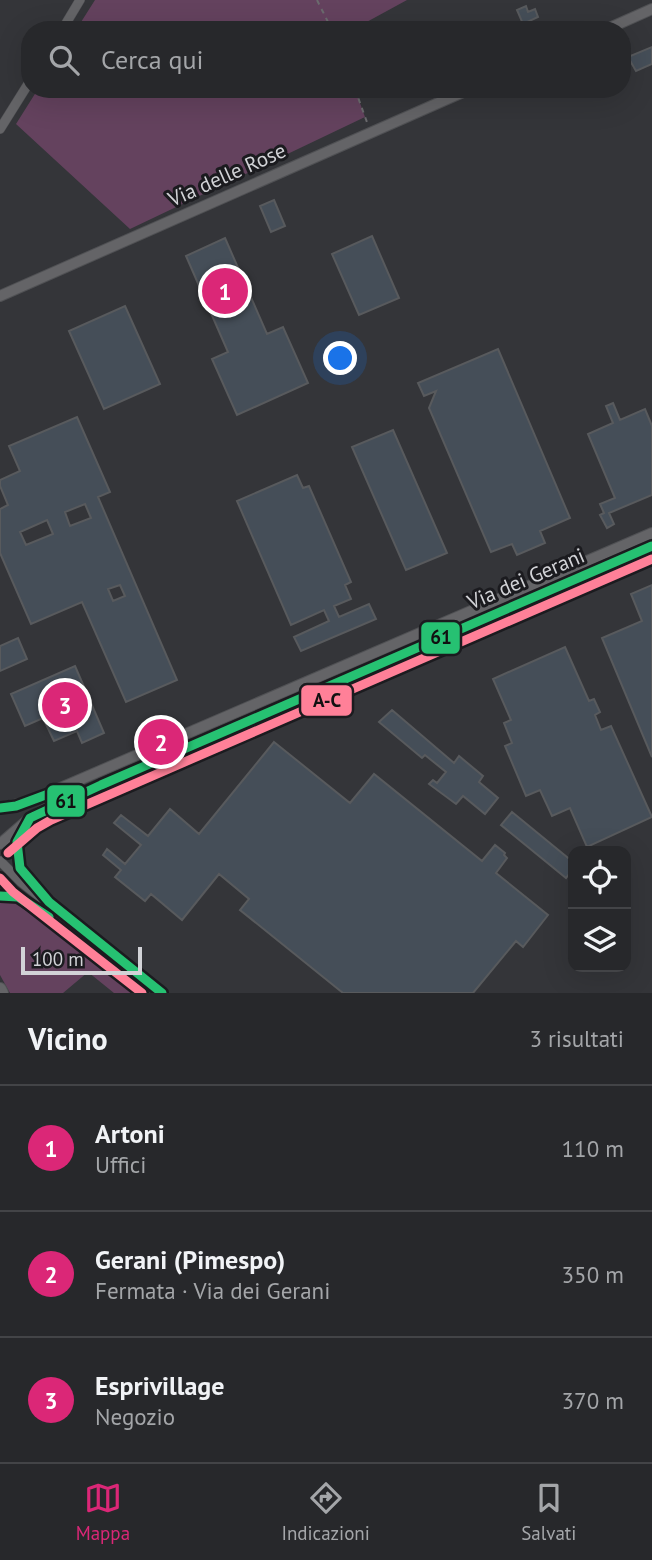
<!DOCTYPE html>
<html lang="it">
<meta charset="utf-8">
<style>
body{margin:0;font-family:"PT Sans",sans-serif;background:#333437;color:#f1f3f6}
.controls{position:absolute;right:21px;bottom:21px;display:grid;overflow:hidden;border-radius:14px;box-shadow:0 7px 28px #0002}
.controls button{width:63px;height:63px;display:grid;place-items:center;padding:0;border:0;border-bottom:2px solid #434447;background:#27282b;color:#f1f3f6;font:35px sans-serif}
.scale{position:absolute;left:21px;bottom:18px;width:121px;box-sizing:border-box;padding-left:7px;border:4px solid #d2d3d7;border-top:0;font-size:19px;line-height:24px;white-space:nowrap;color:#d2d3d7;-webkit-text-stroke:5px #1b1b1f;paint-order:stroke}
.you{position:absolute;left:341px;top:359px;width:24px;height:24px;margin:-18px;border:5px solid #fff;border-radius:50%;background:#1a73e8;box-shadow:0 0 0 10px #1a73e833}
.badge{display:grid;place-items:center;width:46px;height:46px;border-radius:50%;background:#db2777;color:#fff;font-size:23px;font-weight:700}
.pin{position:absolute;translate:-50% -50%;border:4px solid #fff;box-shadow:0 2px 7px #0006}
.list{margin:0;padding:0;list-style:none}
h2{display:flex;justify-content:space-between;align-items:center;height:91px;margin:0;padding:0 28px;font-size:30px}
h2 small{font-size:23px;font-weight:400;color:#a4a6a9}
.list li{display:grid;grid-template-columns:46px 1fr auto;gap:21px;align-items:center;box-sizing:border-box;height:126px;padding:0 28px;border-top:2px solid #434447}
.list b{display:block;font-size:26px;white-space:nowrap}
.list p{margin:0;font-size:23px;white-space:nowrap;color:#a4a6a9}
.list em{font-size:23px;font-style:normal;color:#a4a6a9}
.icon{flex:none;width:38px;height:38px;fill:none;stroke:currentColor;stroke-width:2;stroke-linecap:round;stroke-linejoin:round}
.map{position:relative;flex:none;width:652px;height:993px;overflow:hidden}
.search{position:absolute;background:#27282b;box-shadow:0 7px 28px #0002;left:21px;right:21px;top:21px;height:77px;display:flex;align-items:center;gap:18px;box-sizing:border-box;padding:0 24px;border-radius:28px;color:#a4a6a9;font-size:26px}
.sheet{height:469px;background:#27282b}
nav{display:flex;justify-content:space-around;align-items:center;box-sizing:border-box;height:98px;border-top:2px solid #434447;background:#27282b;font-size:19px;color:#a4a6a9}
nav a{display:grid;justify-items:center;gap:4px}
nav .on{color:#db2777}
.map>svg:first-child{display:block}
</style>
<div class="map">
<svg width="652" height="993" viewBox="0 0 652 993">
<rect width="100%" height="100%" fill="#343539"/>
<!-- green -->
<path fill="#64425e" d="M 95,0 L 407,0 L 352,30 L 76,30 Z
M 38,89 L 355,89 L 365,117 L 130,229 L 16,124 Z
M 4,900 L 17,901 L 28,906 L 134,993 L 114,993 L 88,972 L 63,993 L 10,993 L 0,975 L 0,901 Z"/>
<!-- building -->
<path fill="#454e58" stroke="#585a5d" stroke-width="2" fill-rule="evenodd" d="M 526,6 L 528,12 L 535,9 L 538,17 L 523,24 L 517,10 Z
M 652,47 L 652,64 L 636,71 L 628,57 Z
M 274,200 L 285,226 L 271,232 L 260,206 Z
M 372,236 L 399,298 L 359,315 L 332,254 Z
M 225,238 L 267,334 L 283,327 L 308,383 L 237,415 L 212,359 L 228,352 L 186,256 Z
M 125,306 L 160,384 L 104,409 L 69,331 Z
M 498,349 L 570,518 L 540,531 L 545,543 L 517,555 L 512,544 L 491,552 L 429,408 L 436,391 L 424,396 L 418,383 Z
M 613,403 L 620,420 L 645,409 L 652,426 L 652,495 L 609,513 L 614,524 L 607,528 L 600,515 L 604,513 L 600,504 L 615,498 L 588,434 L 613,423 L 606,406 Z
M 77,417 L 110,492 L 98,497 L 177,680 L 126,702 L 82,602 L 31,624 L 0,553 L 0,509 L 8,505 L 0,486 L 0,480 L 20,471 L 9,446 ZM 85,504 L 91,518 L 70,526 L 65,512 ZM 47,520 L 53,534 L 26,545 L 20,532 ZM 120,585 L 125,596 L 113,601 L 108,589 Z
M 393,430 L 447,553 L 406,570 L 352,447 Z
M 297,475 L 303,488 L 309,486 L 351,582 L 345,585 L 351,599 L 334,606 L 339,617 L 369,604 L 376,619 L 301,651 L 294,637 L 329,621 L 324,610 L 291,625 L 237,501 Z
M 652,585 L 652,757 L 602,638 L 642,621 L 631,594 Z
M 18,638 L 27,659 L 0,671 L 0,646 Z
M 565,647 L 589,701 L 594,699 L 600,712 L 595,715 L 601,730 L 611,726 L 652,817 L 587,847 L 570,808 L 552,816 L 540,790 L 526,796 L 505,746 L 512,743 L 504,723 L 511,720 L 493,679 Z
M 75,666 L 104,733 L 82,743 L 77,731 L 54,741 L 43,718 L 25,726 L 11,694 Z
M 392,710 L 454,763 L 459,756 L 483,776 L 479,782 L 498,798 L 485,814 L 463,796 L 456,804 L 429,784 L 433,780 L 437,783 L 446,772 L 425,755 L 422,758 L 379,722 Z
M 274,742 L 350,803 L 374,774 L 482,861 L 495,845 L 505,853 L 504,855 L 507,858 L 496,873 L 548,915 L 523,947 L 516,941 L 473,993 L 343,993 L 240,910 L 249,899 L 219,874 L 182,920 L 151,894 L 145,901 L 115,877 L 121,870 L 103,855 L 107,849 L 125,864 L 141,845 L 114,823 L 121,815 L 148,836 L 170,809 L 199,834 Z
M 512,812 L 573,862 L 573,869 L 566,878 L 501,825 Z"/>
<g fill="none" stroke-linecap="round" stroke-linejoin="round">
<!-- minor casing -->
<g stroke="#505154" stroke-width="10">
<path id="minor" d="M 62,30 L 80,0
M 0,129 L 30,81
M 25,826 C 10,849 18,870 36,888
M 0,861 L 21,882 L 162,993
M 0,896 L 18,897 L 50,918 L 140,993"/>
</g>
<!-- tertiary casing -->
<g stroke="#505154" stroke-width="12">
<path id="tertiary" d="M 605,30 L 652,9
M 0,296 L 470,89
M 0,808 L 28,802 L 652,533
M 0,844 L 30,818 L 46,809 L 652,546"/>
</g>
<!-- secondary casing -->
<g stroke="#505154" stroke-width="14">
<path id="secondary" d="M 0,989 L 2,993"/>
</g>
<!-- path -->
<path stroke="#6b6b6e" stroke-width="2" stroke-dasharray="5 5" stroke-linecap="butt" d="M 317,0 L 332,30
M 355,89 L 368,125"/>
<!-- minor -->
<use href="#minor" stroke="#646467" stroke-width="9"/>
<!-- tertiary -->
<use href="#tertiary" stroke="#646467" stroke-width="10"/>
<!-- secondary -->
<use href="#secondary" stroke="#646467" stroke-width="12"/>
<!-- bus-1 casing -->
<g stroke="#1b1b1f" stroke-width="14">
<path id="bus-1" d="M 0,808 L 16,806 L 51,793
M 0,896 L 18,897 L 49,917
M 162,993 L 49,902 L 20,868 L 17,842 L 30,818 L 101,785 L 652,546"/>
</g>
<!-- bus-2 casing -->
<g stroke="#1b1b1f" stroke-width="14">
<path id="bus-2" d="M 8,853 L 37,828 L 51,820 L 652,559
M 0,878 L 13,892 L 142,993"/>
</g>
<!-- bus-1 -->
<use href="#bus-1" stroke="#26c172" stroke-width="9"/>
<!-- bus-2 -->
<use href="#bus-2" stroke="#ff8098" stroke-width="9"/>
</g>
<g text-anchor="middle" stroke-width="6" stroke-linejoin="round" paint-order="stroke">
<!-- street labels -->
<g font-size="21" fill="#d2d3d7" stroke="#1b1b1f">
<text transform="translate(227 175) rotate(-24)" y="7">Via delle Rose</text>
<text transform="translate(526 579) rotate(-23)" y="7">Via dei Gerani</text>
</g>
</g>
<g stroke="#1b1b1f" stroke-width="2.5">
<rect x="420" y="621" width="41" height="34" rx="7" fill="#26c172"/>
<rect x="300" y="684" width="53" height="33" rx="7" fill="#ff8098"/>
<rect x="46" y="784" width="40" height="34" rx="7" fill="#26c172"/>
</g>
<g font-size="19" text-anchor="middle" font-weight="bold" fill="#111">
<text x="441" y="644">61</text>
<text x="327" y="707">A-C</text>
<text x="66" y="808">61</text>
</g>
</svg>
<div class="controls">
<button><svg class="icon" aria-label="locate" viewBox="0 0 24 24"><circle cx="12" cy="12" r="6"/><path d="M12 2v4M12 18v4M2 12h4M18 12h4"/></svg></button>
<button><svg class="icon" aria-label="layers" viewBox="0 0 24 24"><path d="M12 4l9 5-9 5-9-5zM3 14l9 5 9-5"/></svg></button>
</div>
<div class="scale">100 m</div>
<div class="you"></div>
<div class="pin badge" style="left:225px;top:291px">1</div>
<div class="pin badge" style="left:161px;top:742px">2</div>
<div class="pin badge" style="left:65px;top:705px">3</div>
<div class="search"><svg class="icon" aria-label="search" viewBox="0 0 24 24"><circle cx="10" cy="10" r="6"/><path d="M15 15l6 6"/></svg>Cerca qui</div>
</div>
<section class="sheet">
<h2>Vicino<small>3 risultati</small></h2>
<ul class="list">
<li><span class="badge">1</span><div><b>Artoni</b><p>Uffici</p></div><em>110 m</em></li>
<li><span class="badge">2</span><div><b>Gerani (Pimespo)</b><p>Fermata · Via dei Gerani</p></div><em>350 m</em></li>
<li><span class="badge">3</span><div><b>Esprivillage</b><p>Negozio</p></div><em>370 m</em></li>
</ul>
</section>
<nav>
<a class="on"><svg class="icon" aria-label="map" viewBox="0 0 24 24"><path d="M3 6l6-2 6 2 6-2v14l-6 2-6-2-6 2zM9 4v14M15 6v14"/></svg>Mappa</a>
<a><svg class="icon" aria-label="directions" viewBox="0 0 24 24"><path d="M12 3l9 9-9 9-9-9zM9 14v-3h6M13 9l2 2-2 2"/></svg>Indicazioni</a>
<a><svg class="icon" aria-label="saved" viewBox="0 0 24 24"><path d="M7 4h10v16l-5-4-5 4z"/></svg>Salvati</a>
</nav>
